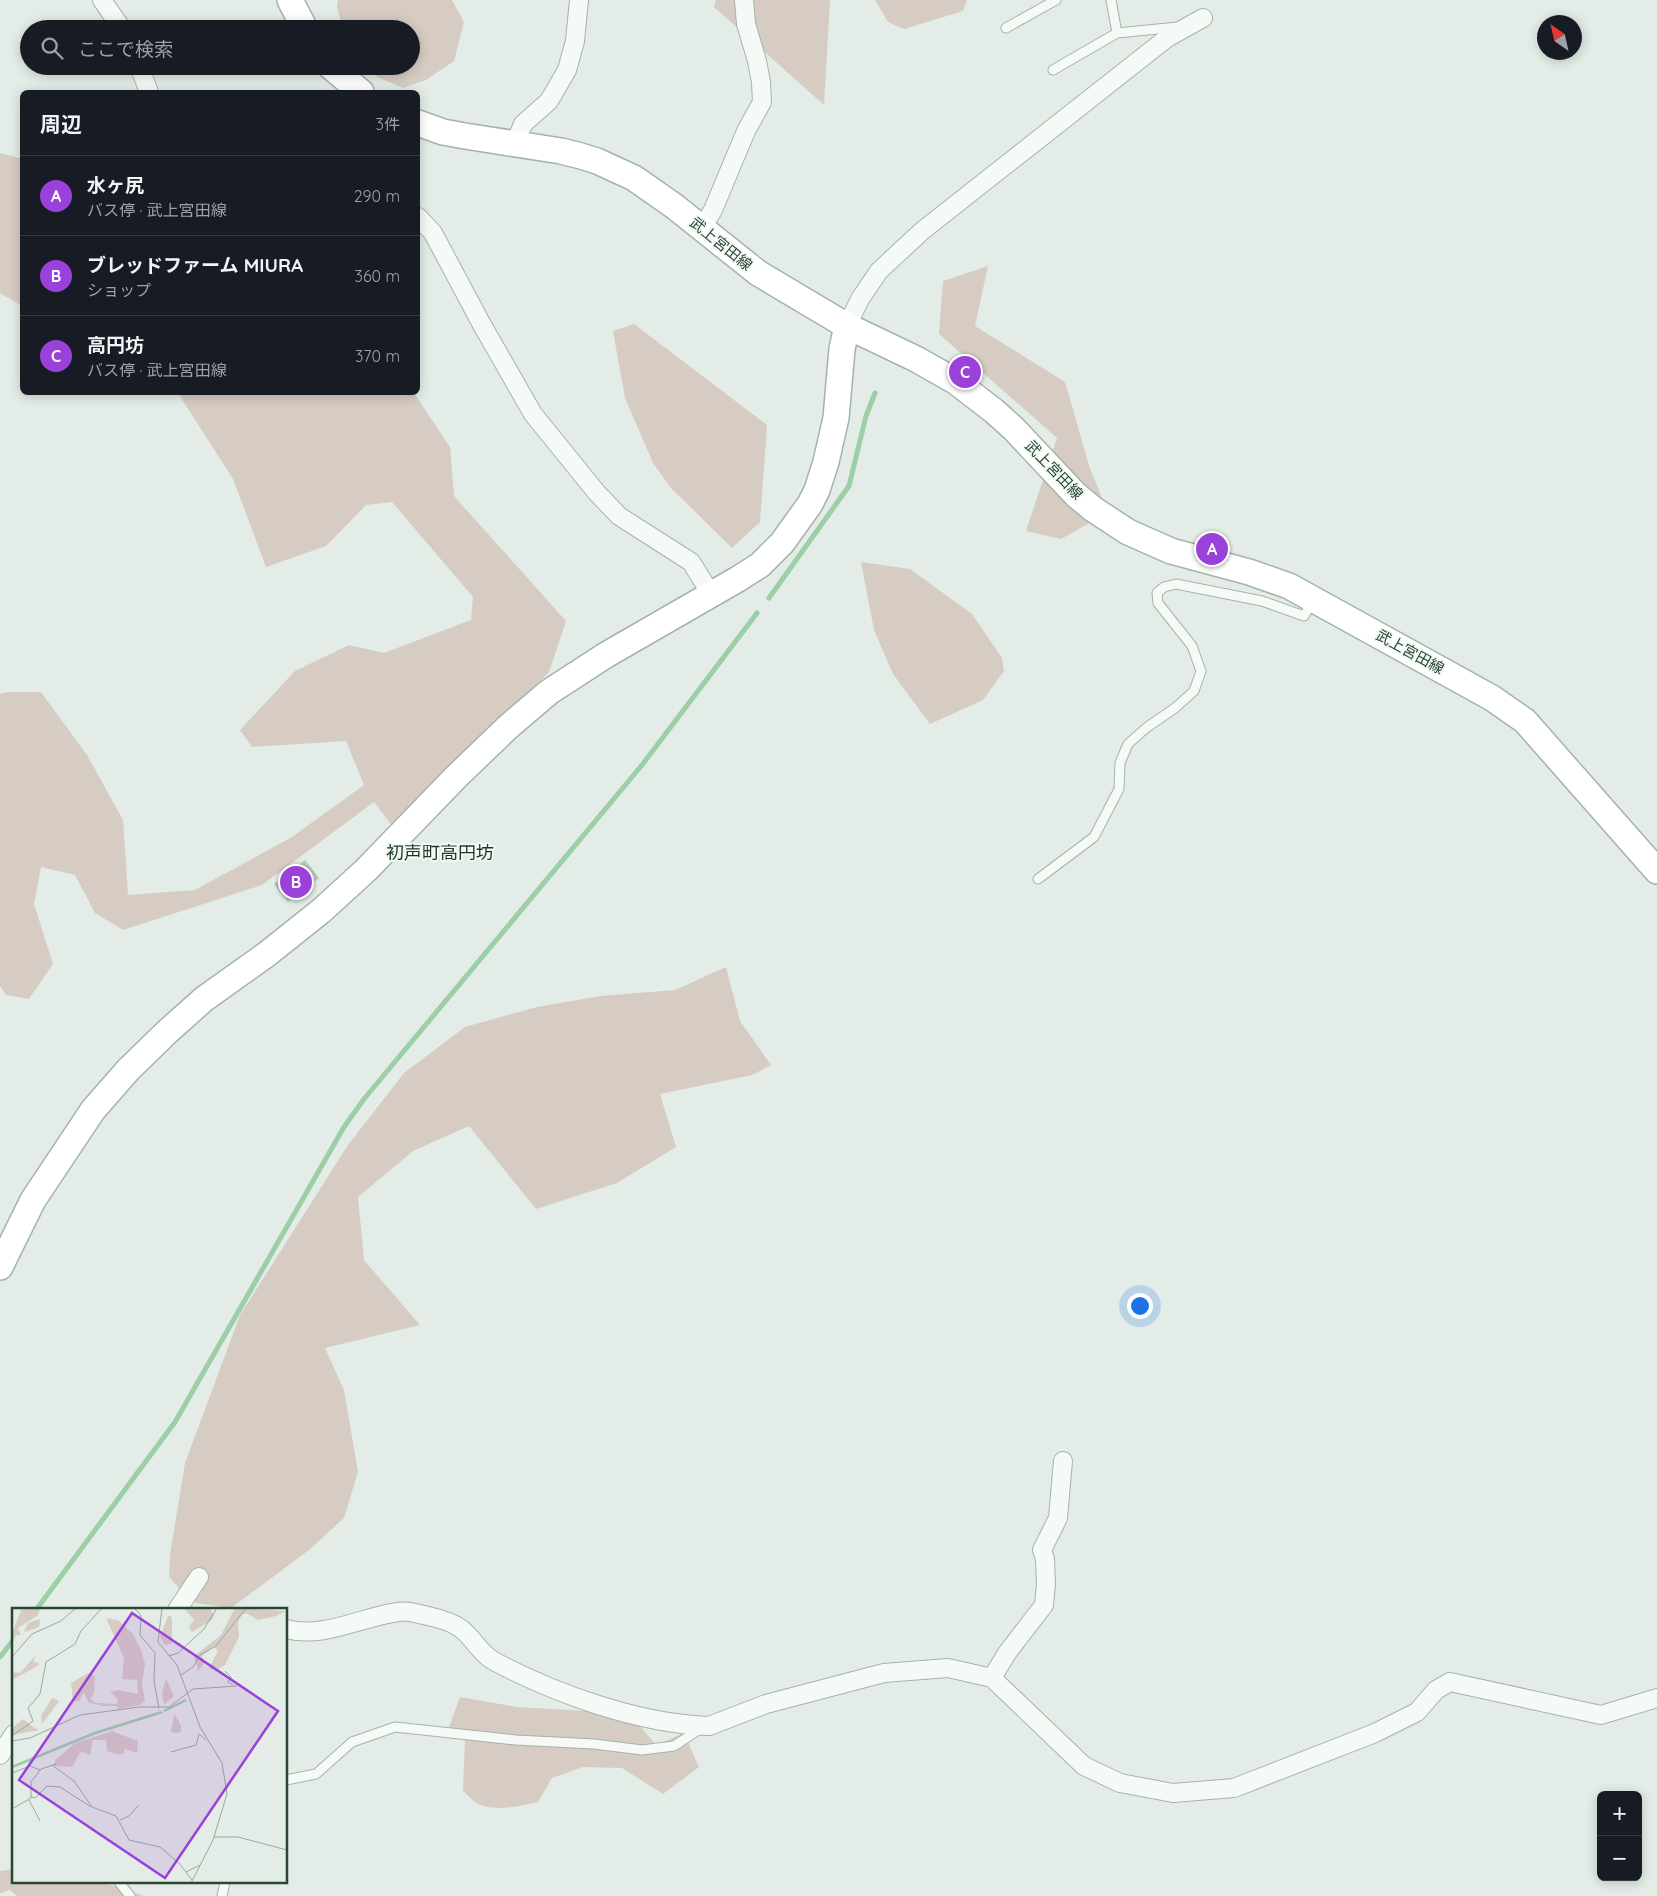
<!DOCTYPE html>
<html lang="ja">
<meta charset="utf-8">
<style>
body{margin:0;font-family:Quicksand,"Noto Sans JP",sans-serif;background:#242831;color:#f1f3f6}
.controls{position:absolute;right:15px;bottom:15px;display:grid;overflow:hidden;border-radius:8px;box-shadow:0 2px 12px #0003}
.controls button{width:45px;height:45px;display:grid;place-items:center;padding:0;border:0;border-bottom:1px solid #363941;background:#171b24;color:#f1f3f6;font:25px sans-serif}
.compass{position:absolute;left:1537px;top:15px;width:45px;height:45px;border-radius:50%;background:#171b24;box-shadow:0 2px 12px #0003;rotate:326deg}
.you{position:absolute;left:1139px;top:1305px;width:18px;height:18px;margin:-12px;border:4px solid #fff;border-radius:50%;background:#1a73e8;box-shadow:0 0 0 8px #1a73e833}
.badge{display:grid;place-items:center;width:32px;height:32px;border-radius:50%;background:#9941d8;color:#fff;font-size:16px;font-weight:700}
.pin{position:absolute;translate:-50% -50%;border:2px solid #fff;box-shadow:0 1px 5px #0006}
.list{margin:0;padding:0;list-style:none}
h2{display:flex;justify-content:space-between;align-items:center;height:65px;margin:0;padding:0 20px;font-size:21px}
h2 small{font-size:16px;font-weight:400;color:#9ea1a6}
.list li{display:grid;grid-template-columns:32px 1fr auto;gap:15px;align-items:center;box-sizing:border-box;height:80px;padding:0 20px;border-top:1px solid #363941}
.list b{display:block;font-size:19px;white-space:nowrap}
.list p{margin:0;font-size:16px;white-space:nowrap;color:#9ea1a6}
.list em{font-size:16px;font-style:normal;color:#9ea1a6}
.icon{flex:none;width:28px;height:28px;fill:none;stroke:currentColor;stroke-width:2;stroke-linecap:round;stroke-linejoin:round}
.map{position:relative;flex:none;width:1657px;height:1896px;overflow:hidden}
.search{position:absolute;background:#171b24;box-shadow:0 2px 12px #0003;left:20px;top:20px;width:400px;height:55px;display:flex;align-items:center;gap:12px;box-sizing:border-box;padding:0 18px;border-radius:28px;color:#9ea1a6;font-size:19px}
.panel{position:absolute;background:#171b24;box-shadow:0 2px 12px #0003;left:20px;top:90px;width:400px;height:305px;border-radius:8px}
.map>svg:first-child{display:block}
</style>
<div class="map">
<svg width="1657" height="1896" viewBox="0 0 1657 1896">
<rect width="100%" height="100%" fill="#e3ece6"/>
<!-- green -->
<path fill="#d6ccc3" d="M 338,0 L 452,0 L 464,22 L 454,61 L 426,80 L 403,88 L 377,77 L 369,66 L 411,66 L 411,29 L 343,29 L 337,7 Z
M 716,0 L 830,0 L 824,105 L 714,7 Z
M 875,0 L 967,0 L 963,11 L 904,29 L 888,22 Z
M 0,153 L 22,159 L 22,306 L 0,293 Z
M 988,266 L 975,326 L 1065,382 L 1090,469 L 1103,500 L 1095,520 L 1061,539 L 1026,531 L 1057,438 L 939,334 L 943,281 Z
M 634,324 L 767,425 L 760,522 L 732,548 L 671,488 L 653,463 L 625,398 L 613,331 Z
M 178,393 L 414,393 L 450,447 L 454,496 L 566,621 L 549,672 L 394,828 L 374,802 L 262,885 L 123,930 L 95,913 L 75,875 L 41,867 L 34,904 L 53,964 L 29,999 L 6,995 L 0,986 L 0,694 L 7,692 L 41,692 L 87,755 L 123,820 L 128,895 L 195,890 L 292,837 L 364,785 L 346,741 L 252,747 L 240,730 L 295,671 L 349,645 L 384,653 L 471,620 L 473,597 L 392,502 L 366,505 L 326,546 L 266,567 L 233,479 Z
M 861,562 L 910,569 L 972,614 L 1002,658 L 1004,671 L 983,700 L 930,724 L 893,674 L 874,630 Z
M 726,967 L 740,1021 L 771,1065 L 752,1075 L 660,1094 L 676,1147 L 617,1183 L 536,1209 L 469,1126 L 413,1151 L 358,1197 L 364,1260 L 420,1325 L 325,1348 L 344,1390 L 358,1472 L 344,1518 L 309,1550 L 231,1608 L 196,1603 L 189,1599 L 169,1577 L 170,1555 L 185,1463 L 240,1315 L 348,1145 L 404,1073 L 465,1027 L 537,1007 L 601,996 L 675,990 Z
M 460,1697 L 517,1707 L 587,1711 L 626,1710 L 656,1745 L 684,1733 L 699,1767 L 663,1794 L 622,1768 L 583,1767 L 552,1778 L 538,1802 C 519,1806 492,1813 475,1802 C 471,1799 467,1794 463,1791 L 465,1738 L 446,1735 Z
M 14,1869 L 14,1882 L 102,1882 L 144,1896 L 17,1896 L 10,1890 L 0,1893 L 0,1871 Z"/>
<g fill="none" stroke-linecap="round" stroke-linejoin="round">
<!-- stream -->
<path stroke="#9ccea8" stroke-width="5" d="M 769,598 L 849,486 L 866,416 L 875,393
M 36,1610 L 175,1422 L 344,1127 L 364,1099 L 642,765 L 757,613
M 0,1657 L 14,1639"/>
</g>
<!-- building -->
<path fill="#bacabf" d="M 305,860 L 319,878 L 288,902 L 274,884 Z"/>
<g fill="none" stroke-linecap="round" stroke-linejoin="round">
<!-- lane casing -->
<g stroke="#a4b4a9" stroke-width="11">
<path id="lane" d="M 1111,0 L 1117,33 L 1178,27
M 1006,28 L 1056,0
M 1053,70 L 1117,33
M 1038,879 L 1094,837 L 1119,789 L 1120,763 L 1128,744 L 1146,728 L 1175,708 L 1194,691 L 1201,671 L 1192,646 L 1158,603 L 1157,593 L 1164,587 L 1176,584 L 1262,601 L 1304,616 L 1313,601
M 286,1780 L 316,1774 L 352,1742 L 395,1727 L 516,1740 L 594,1744 L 642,1750 L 674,1746 L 703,1727
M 119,1882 L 130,1896
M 222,1896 L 225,1882"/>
</g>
<!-- street casing -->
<g stroke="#a4b4a9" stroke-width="20">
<path id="street" d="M 102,0 L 122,29
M 139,66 L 149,92
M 515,143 L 523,124 L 549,101 L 567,70 L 575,41 L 579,0
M 418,217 L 433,233 L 481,323 L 533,414 L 597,493 L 619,516 L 691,562 L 711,594
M 702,228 L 713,210 L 746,131 L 762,102 L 761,82 L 757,61 L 746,24 L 744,0
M 847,326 L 860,299 L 879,271 L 922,231 L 1167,38 L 1203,18
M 177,1610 L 199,1577
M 286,1629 C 324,1639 361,1617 398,1612 C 407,1610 419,1614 428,1616 C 437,1618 452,1622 460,1628 C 472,1636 479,1652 492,1660 C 553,1693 639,1724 709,1726 L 766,1704 L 884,1673 L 948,1668 L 992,1678 L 1084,1766 L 1120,1783 L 1173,1793 L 1234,1788 L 1375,1733 L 1417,1712 L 1436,1690 L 1450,1682 L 1601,1715 L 1657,1698
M 992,1678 L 1007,1653 L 1044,1605 L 1046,1584 L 1045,1559 L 1042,1550 L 1058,1518 L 1063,1461
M 0,1755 L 14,1734"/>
</g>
<!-- secondary casing -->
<g stroke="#a4b4a9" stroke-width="28">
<path id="secondary" d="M 290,0 L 305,29
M 330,66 L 361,92
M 418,123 L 443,132 L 465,136 L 561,151 L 581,156 L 597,161 L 634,178 L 674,206 L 758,273 L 847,326 L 916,359 L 955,381 L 994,411 L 1014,429 L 1076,495 L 1093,509 L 1128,532 L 1171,551 L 1249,572 L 1289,586 L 1492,698 L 1525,721 L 1657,871
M 0,1267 L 33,1200 L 93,1110 L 128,1070 L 167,1032 L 204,999 L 267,954 L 321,911 L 366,870 L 457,776 L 508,727 L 549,692 L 606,655 L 738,579 L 760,565 L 782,543 L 810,504 L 817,490 L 826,462 L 836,418 L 842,349 L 847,326"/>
</g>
<!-- lane -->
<use href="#lane" stroke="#f6faf7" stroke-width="9"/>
<!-- street -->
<use href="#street" stroke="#f6faf7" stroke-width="18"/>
<!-- secondary -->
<use href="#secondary" stroke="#fff" stroke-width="25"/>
</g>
<g text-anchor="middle" stroke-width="4" stroke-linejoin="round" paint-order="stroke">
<!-- street labels -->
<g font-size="15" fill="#294634" stroke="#f3f9f5">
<text transform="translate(721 244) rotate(39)" y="5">武上宮田線</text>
<text transform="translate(1054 470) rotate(46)" y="5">武上宮田線</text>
<text transform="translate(1410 652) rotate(29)" y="5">武上宮田線</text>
</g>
<!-- quarter labels -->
<g font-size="18" fill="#1b3626" stroke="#f3f9f5">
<text x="440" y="859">初声町高円坊</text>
</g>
</g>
<!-- overview -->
<g transform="translate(12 1608)">
<rect width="275" height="275" fill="#e3ece6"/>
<path d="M 10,0 L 28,0 L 26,7 L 6,20 L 9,27 L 4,27 L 0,36 L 0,25 ZM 172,0 L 198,1 L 202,7 L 200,12 L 180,24 L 177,19 L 182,12 ZM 223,0 L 274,3 L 264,8 L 246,12 L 234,5 L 230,7 L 226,14 L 227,29 L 213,57 L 204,63 L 197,60 L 206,43 L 202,38 L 190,48 L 193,54 L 186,63 L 182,48 L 209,27 ZM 156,8 L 159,8 L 160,13 L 160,35 L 153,37 L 148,29 ZM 94,10 L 106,12 L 121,26 L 129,42 L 133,56 L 130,76 L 133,93 L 128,97 L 106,101 L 105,98 L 90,98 L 76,94 L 72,84 L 67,93 L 61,93 L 59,75 L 76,65 L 83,68 L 82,85 L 78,91 L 84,95 L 105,96 L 106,91 L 98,84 L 106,82 L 126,86 L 125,72 L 110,71 L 112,50 ZM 28,11 L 27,19 L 12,24 L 16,15 ZM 24,47 L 21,55 L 26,54 L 27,57 L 0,72 L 0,64 L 8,65 ZM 154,71 L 162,88 L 152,97 L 150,85 ZM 40,90 L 47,93 L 30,116 L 29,108 ZM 162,106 L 169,117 L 169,124 L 165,125 L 159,124 ZM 11,111 L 21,119 L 27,122 L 0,127 L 0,120 ZM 100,123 L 126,133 L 125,145 L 113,141 L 111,146 L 104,146 L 95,143 L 94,132 L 81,132 L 78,147 L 69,143 L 60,159 L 42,158 L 43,152 L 63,135 Z" fill="#d6ccc3"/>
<path fill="none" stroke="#9ccea8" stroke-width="2.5" d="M 152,103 L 174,92M 0,159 L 83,125 L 150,104"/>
<path fill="none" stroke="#99aa9f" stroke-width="1" d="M 122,0 L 129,7 L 128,27 L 143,45 L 142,73 L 147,100M 150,0 L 146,34 L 165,57 L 188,119 L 210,155 L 215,186 L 201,232 L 179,275M 157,48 L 166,45 L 192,21 L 205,0M 0,49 L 20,26 L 49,13 L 64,0M 213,63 L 219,69 L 216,74 L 221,77M 169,67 L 181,59 L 188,47 L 204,38 L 234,0M 0,128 L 21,113 L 16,100 L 28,86 L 34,54 L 63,36 L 69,23 L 90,0M 0,133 L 18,130 L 68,107 L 127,99 L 157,99 L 181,81 L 225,78M 159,144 L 184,137 L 187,126 L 194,132M 40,157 L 62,173 L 80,199 L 104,208 L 117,232 L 148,239 L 167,255 L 180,272M 0,165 L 18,158 L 28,162M 19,189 L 23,190 L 35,178 L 48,179 L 79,199M 17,192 L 28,213M 0,201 L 19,190 L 19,174 L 29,161 L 44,156M 108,212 L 117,208 L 127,197M 202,229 L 226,229 L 275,242M 174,264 L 188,257"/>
<path fill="#9941d8" fill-opacity="0.15" stroke="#9941d8" stroke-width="2.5" d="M 120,5 L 266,103 L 153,270 L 7,172 Z"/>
<rect width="275" height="275" fill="none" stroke="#294634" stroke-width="2.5"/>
</g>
</svg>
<div class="controls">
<button>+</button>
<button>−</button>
</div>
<svg class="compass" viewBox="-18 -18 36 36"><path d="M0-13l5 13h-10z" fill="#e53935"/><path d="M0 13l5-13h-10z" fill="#9ea1a6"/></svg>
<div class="you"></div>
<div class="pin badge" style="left:1212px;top:549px">A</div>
<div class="pin badge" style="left:296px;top:882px">B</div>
<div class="pin badge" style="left:965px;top:372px">C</div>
<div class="search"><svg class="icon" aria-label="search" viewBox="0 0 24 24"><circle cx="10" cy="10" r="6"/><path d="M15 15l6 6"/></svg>ここで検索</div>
<section class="panel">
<h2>周辺<small>3件</small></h2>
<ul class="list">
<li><span class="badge">A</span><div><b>水ヶ尻</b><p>バス停 · 武上宮田線</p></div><em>290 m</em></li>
<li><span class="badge">B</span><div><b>ブレッドファーム MIURA</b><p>ショップ</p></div><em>360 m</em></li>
<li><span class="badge">C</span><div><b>高円坊</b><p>バス停 · 武上宮田線</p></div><em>370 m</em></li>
</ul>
</section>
</div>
